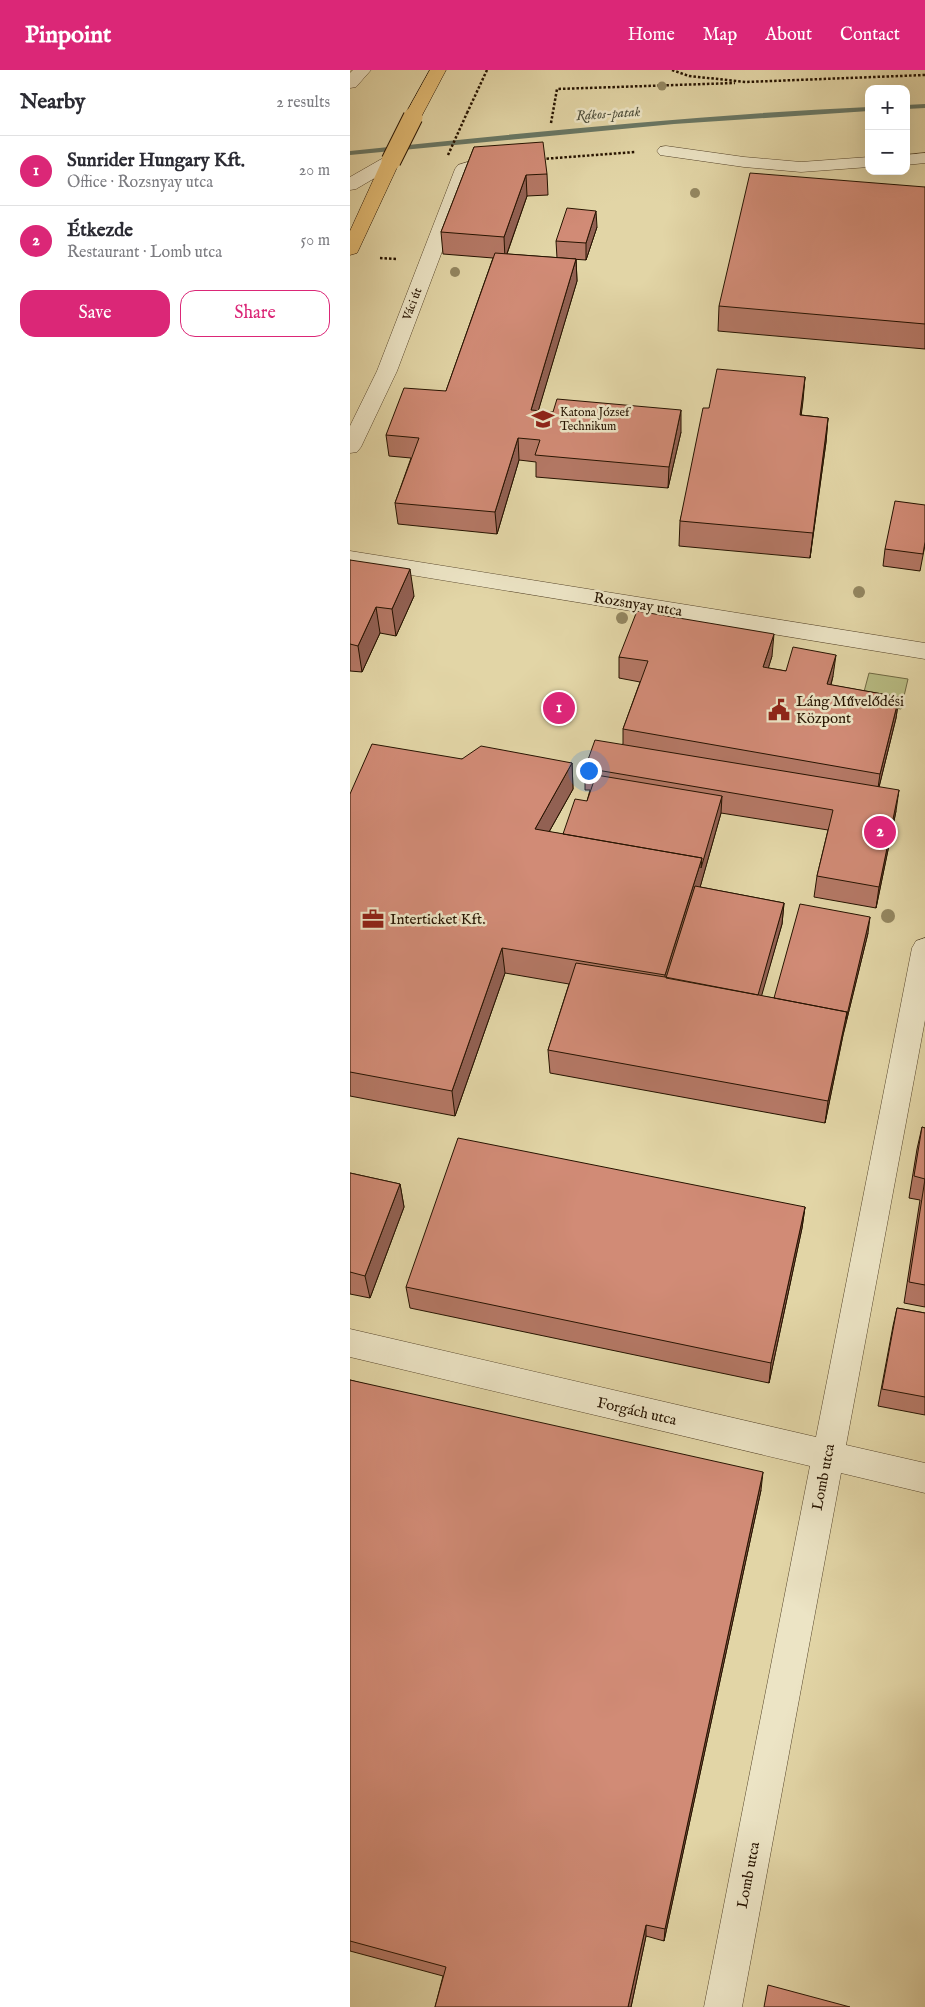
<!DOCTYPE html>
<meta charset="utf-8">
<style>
body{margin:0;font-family:"IM FELL English",serif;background:#f7f7f7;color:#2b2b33}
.controls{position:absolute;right:15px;top:15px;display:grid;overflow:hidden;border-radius:10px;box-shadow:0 5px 20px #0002}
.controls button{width:45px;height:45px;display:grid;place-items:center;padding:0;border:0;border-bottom:1px solid #e1e1e2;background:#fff;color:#2b2b33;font:25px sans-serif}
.you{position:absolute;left:238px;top:700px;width:18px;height:18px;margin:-12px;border:4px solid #fff;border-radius:50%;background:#1a73e8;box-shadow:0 0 0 8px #1a73e833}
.badge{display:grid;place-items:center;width:32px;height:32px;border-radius:50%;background:#db2777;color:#fff;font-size:16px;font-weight:700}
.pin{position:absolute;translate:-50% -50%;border:2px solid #fff;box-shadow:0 1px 5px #0006}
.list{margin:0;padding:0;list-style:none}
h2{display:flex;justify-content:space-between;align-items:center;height:65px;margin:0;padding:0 20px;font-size:21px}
h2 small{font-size:16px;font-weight:400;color:#7c7c81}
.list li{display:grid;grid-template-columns:32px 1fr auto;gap:15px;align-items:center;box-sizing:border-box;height:70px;padding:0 20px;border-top:1px solid #e1e1e2}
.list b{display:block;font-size:19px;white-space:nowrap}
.list p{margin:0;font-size:16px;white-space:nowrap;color:#7c7c81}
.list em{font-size:16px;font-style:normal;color:#7c7c81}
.actions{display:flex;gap:10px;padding:15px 20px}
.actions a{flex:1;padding:11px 0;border:1px solid #db2777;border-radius:15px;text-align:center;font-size:18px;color:#db2777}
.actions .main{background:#db2777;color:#fff}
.map{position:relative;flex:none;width:575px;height:1937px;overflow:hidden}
header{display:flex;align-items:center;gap:30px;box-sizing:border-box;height:70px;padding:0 25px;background:#db2777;color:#fff}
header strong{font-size:24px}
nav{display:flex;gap:28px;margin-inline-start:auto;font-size:18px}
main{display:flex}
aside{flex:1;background:#fff}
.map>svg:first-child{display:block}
</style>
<header>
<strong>Pinpoint</strong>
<nav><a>Home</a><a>Map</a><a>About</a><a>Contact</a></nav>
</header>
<main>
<aside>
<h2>Nearby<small>2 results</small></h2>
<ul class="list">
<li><span class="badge">1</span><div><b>Sunrider Hungary Kft.</b><p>Office · Rozsnyay utca</p></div><em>20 m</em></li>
<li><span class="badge">2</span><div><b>Étkezde</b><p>Restaurant · Lomb utca</p></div><em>50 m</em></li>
</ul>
<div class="actions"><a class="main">Save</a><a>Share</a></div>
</aside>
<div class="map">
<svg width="575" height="1937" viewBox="0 0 575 1937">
<rect width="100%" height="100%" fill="#e2d5a6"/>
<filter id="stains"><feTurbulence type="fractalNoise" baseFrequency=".004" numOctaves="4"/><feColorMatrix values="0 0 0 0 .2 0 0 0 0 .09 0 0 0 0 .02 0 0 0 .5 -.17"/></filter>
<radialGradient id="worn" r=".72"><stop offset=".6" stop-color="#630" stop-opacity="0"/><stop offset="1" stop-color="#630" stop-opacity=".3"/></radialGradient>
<!-- green -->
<path fill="#b8bc83" stroke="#6f6842" d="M 519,603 L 558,609 L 551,639 L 511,633 Z"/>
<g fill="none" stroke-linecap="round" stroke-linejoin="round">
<!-- stream -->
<path fill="#697764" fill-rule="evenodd" d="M 575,34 L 575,38 L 556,39 L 556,35 Z
M 519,37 L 519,41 L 324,54 L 0,85 L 0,81 C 173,63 345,45 519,37 Z"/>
<!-- minor casing -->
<g stroke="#55442a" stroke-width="1">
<path id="minor" d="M 3,0 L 21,0 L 6,17 L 0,18 L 0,3 Z
M 316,76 L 394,87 L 451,92 L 519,87 L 519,97 L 451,102 L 394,97 L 310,85 L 307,81 L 310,77 Z
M 575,83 L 575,93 L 556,95 L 556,85 Z
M 41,86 L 47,87 L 50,91 L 47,95 L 6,119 L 0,120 L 0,107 L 35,87 Z
M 124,90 L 130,91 L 133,95 L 130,99 L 122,102 L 47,301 L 11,377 L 7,382 L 0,383 L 0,356 L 27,301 L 105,99 L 108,95 Z
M 0,481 L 575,573 L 575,589 L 0,495 Z
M 575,868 L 575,950 L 496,1375 L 575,1393 L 575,1423 L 491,1403 L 392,1937 L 354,1937 L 460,1396 L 0,1287 L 0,1259 L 466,1367 L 562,878 L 566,871 Z"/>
</g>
<!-- major casing -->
<g stroke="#261300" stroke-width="1">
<path id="major" d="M 80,0 L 96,0 L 69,51 L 63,52 L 57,51 L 54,47 Z
M 41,86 L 47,87 L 50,91 L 9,179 L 7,183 L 0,185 L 0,161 L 32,91 L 35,87 Z"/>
</g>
<!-- path -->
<path stroke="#261300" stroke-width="2.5" stroke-dasharray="2.5 2" stroke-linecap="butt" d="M 322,0 L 339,6 L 396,12 L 575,5
M 117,43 L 137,0
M 201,53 L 207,19 L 385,13
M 192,89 L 285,82
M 30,188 L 47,189"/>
<!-- minor -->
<use href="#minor" fill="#ece4c5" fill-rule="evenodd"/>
<!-- major -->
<use href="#major" fill="#e1ba73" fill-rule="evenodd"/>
<!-- major-bridge casing -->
<g stroke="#261300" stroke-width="21" stroke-linecap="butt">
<path id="major-bridge" d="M 41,91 L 63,47"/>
</g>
<!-- path-bridge -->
<path stroke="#261300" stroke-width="2.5" stroke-dasharray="2.5 2" stroke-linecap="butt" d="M 98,85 L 117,43"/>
<!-- major-bridge -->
<use href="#major-bridge" stroke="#e1ba73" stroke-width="19"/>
</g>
<!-- trees -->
<g fill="#938660">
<circle cx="312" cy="16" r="4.5"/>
<circle cx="345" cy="123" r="5"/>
<circle cx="105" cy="202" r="5"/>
<circle cx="509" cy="522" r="6"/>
<circle cx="272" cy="548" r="6"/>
<circle cx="538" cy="846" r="7"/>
</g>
<!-- wall -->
<path fill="#b47865" stroke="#261300" d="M 124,77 L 197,104 L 198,125 L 177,126 L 157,184 L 226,189 L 227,211 L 188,341 L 331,362 L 318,418 L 186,407 L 186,392 L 169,390 L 147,464 L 48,454 L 45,433 L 61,388 L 39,386 L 36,365 L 96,321 L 143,188 L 93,184 L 91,162 Z
M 575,117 L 575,279 L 368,261 L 369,236 Z
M 247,157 L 236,190 L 207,188 L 206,171 Z
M 455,307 L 451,345 L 478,348 L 476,372 L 460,488 L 329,476 L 330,451 L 359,338 Z
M 575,435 L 575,475 L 570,501 L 533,496 L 535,479 Z
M 0,490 L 64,526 L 46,566 L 30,563 L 12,602 L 0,601 Z
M 422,586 L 418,598 L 436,601 L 483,606 L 481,615 L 549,627 L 546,648 L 529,717 L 546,741 L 526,838 L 464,827 L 467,806 L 478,760 L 371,743 L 350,817 L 434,833 L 432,854 L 411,926 L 424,928 L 518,863 L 493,965 L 475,1053 L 200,1003 L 198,980 L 219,914 L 155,903 L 105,1046 L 0,1026 L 0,724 L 112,689 L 222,693 L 223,719 L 199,762 L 213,764 L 237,731 L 240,720 L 235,720 L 235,698 L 273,674 L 273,659 L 290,612 L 269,608 L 269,587 Z
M 572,1057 L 575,1058 L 575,1237 L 554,1233 L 570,1130 L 559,1128 L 567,1079 Z
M 0,1103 L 50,1114 L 54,1137 L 20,1228 L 0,1224 Z
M 455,1137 L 452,1158 L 419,1313 L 60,1238 L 56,1217 Z
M 547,1238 L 575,1243 L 575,1345 L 528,1336 L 543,1256 Z
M 0,1310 L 411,1420 L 314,1871 L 296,1866 L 281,1937 L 85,1937 L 93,1906 L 0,1881 Z"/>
<!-- shaded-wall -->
<path fill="#926153" stroke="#261300" d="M 176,105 L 177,126 L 155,189 L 154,167 Z
M 246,141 L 247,157 L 236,190 L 236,173 Z
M 226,189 L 227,211 L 182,362 L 181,340 Z
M 455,307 L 453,331 L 448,370 L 450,345 Z
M 331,340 L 331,362 L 318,418 L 319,397 Z
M 478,348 L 476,372 L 460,488 L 463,463 Z
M 168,368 L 169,390 L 147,464 L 145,442 Z
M 60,499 L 64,526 L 46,566 L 42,539 Z
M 26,537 L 30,563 L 12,602 L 8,576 Z
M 424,564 L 422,586 L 412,619 L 413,597 Z
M 486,585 L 483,606 L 475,636 L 477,614 Z
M 549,627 L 546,648 L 527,725 L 530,704 Z
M 222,693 L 223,719 L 186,785 L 185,759 Z
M 549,720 L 546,741 L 526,838 L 529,817 Z
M 372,726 L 371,743 L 351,814 L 314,930 L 315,905 L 352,788 Z
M 434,833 L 432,854 L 405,949 L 406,929 Z
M 520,847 L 518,863 L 493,965 L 475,1053 L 478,1031 L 497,942 Z
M 152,878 L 155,903 L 105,1046 L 102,1021 Z
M 50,1114 L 54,1137 L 20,1228 L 15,1206 Z
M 455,1137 L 452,1158 L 419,1313 L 421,1293 Z
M 413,1402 L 411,1420 L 314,1871 L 315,1859 Z
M 296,1855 L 296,1866 L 281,1937 L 278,1937 Z"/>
<!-- building -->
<path fill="#d18b76" stroke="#261300" d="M 193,72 L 197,104 L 176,105 L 154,167 L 91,162 L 124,77 Z
M 400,103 L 575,117 L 575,254 L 369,236 Z
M 217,138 L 246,141 L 236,173 L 206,171 Z
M 145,183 L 226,189 L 181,340 L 203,342 L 207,329 L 331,340 L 319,397 L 185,385 L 190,370 L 168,368 L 145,442 L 45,433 L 69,368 L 36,365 L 54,318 L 96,321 Z
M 367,299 L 455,307 L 450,345 L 478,348 L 463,463 L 330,451 L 353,338 L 359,338 Z
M 545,431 L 575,435 L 575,472 L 573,484 L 535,479 Z
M 0,490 L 60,499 L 42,539 L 26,537 L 8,576 L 0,574 Z
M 287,541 L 424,564 L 413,597 L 436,601 L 443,577 L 486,585 L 477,614 L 549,627 L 530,704 L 273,659 L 298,591 L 269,587 Z
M 245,670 L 549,720 L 529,817 L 467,806 L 483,740 L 235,698 Z
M 22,674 L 112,689 L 131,676 L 222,693 L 185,759 L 352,788 L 315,905 L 152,878 L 102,1021 L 0,1002 L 0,724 Z
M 246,705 L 372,726 L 351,798 L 352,788 L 213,764 L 225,729 L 237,731 Z
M 345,816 L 434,833 L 408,925 L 316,908 Z
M 450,834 L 520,847 L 496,949 L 497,942 L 424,928 Z
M 226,893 L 315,907 L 497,942 L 478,1031 L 198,980 Z
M 572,1057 L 575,1058 L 575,1215 L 559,1212 L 575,1109 L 564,1106 Z
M 108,1068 L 455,1137 L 421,1293 L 56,1217 Z
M 0,1103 L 50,1114 L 15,1206 L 0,1202 Z
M 547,1238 L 575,1243 L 575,1327 L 532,1319 Z
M 0,1310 L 413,1402 L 315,1859 L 296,1855 L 278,1937 L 85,1937 L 96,1897 L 0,1871 Z
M 418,1915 L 500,1937 L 414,1937 Z"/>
<!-- icons -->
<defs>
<g id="school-bare" transform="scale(1.725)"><path d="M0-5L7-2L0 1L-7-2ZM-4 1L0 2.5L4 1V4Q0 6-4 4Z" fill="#8f2418" stroke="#ece4c5" stroke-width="2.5" paint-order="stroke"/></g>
<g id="civic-bare" transform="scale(1.725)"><path d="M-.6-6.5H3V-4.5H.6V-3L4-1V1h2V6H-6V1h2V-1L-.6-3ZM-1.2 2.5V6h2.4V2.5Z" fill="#8f2418" stroke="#ece4c5" stroke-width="2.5" paint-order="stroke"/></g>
<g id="office-bare" transform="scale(1.725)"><path d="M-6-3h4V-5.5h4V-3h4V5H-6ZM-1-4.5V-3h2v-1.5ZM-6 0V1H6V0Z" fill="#8f2418" stroke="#ece4c5" stroke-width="2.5" paint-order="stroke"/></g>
</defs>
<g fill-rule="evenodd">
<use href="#school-bare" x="193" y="349"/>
<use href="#civic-bare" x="429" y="640"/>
<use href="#office-bare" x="23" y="849"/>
</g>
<g text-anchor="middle" stroke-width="5" stroke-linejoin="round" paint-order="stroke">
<!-- far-street labels -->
<g font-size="12" fill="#261300" stroke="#ece4c5">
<text transform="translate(62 234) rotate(-69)" y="4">Váci út</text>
</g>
<!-- far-poi labels -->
<g font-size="12" fill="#261300" stroke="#ece4c5" text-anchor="start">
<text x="210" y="346">Katona József<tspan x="210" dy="14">Technikum</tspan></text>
</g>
<!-- far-water labels -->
<g font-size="14" font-style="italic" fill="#4d4d3a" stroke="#ece4c5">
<text transform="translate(258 43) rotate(-4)" y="5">Rákos-patak</text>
</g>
<!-- street labels -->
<g font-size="15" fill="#261300" stroke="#ece4c5">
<text transform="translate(288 534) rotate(9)" y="5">Rozsnyay utca</text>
<text transform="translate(287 1341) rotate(13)" y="5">Forgách utca</text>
<text transform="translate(473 1407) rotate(-79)" y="5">Lomb utca</text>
<text transform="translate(398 1805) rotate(-79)" y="5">Lomb utca</text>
</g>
<!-- poi labels -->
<g font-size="15" fill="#261300" stroke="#ece4c5" text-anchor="start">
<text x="446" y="636">Láng Művelődési<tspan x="446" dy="17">Központ</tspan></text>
<text x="40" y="854">Interticket Kft.</text>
</g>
</g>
<rect width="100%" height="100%" filter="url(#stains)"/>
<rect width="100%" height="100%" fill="url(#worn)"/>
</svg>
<div class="controls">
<button>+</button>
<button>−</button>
</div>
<div class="you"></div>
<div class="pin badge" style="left:209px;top:638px">1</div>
<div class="pin badge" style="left:530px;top:762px">2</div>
</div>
</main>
